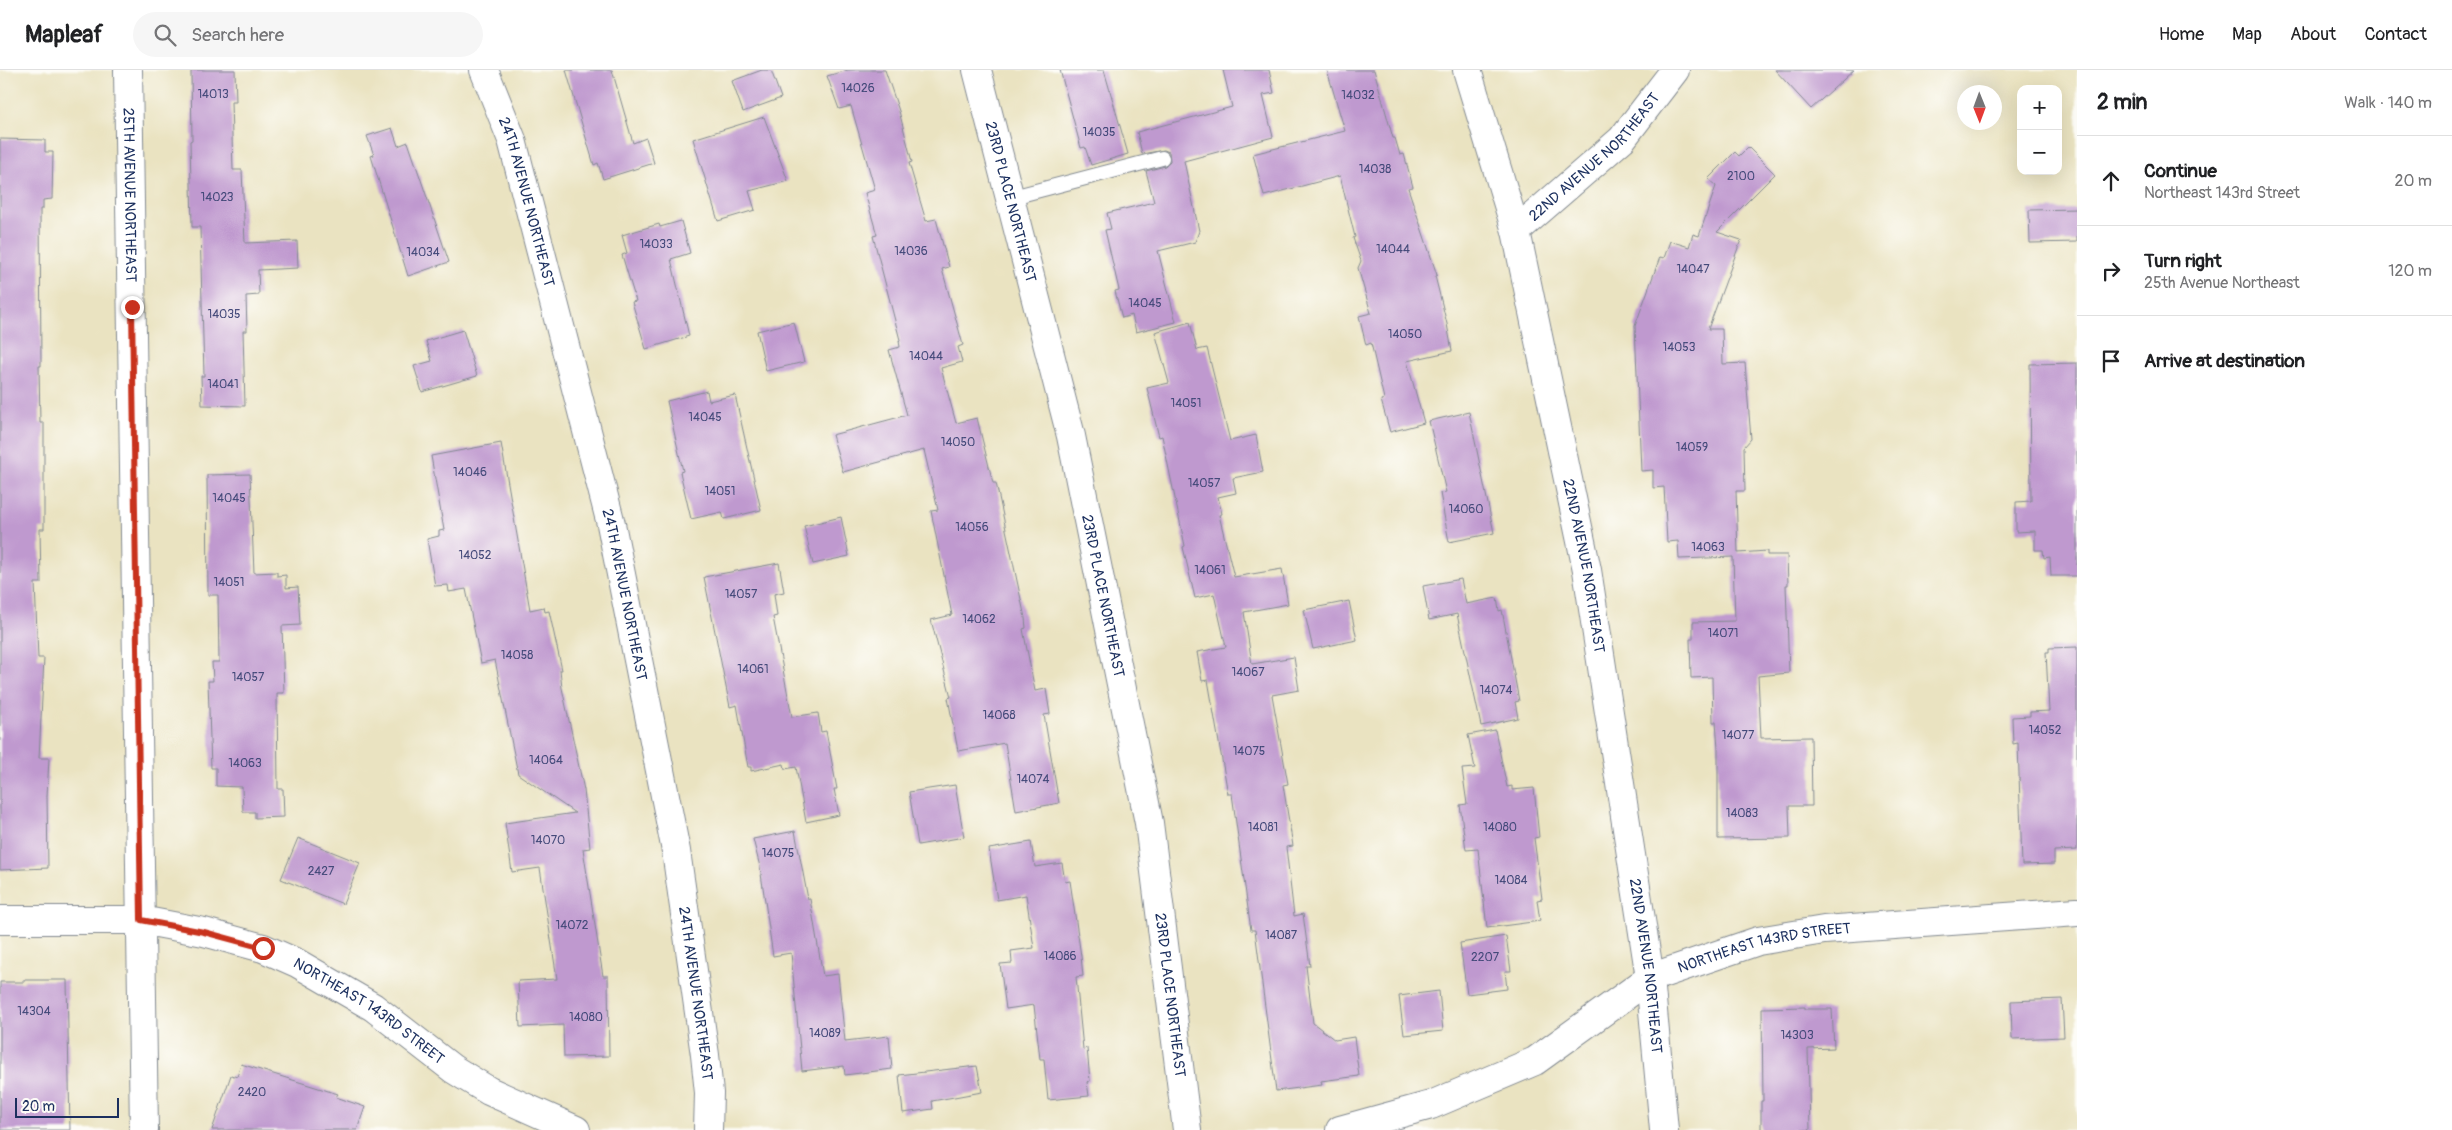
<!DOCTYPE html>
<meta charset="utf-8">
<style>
body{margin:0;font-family:Pangolin,sans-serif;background:#f6f6f6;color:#202124}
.controls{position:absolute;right:15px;top:15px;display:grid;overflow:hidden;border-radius:10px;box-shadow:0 5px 20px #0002}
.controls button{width:45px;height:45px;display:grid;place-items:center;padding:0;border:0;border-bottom:1px solid #e0e0e0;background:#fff;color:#202124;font:25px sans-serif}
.compass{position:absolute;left:1957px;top:15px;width:45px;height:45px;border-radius:50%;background:#fff;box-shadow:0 5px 20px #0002;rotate:179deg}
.scale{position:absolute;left:15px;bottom:12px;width:104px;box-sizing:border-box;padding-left:5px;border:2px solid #1b2f5e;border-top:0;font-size:14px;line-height:18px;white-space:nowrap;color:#1b2f5e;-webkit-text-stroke:4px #fdfcf7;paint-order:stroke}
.stop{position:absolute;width:15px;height:15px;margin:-11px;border:4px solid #c8321e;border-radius:50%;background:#fff}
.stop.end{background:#c8321e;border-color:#fff;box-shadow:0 1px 5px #0008}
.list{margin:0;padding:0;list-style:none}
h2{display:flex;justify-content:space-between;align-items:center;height:65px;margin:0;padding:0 20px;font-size:21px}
h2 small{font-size:16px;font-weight:400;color:#757577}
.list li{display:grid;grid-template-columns:32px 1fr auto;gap:15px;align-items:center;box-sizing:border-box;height:90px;padding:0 20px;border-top:1px solid #e0e0e0}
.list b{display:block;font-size:19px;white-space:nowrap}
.list p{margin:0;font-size:16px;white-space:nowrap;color:#757577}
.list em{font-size:16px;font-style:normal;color:#757577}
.icon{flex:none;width:28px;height:28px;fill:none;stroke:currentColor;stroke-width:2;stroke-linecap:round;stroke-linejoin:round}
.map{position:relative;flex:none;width:2077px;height:1060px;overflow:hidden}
header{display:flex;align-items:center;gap:30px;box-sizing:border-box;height:70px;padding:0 25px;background:#fff;border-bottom:1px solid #e0e0e0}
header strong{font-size:24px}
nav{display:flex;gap:28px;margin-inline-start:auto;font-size:18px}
.search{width:350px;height:45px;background:#f6f6f6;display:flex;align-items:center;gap:12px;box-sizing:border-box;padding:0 18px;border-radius:28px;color:#757577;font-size:19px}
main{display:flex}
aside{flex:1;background:#fff}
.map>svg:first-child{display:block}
</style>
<header>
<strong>Mapleaf</strong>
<div class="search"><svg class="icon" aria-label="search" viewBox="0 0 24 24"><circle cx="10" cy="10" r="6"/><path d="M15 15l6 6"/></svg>Search here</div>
<nav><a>Home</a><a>Map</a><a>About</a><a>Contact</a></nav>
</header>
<main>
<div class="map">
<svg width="2077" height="1060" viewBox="0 0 2077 1060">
<rect width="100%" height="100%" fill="#fdfcf7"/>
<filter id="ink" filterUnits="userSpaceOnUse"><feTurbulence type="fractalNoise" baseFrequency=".02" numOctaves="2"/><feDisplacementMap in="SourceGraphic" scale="10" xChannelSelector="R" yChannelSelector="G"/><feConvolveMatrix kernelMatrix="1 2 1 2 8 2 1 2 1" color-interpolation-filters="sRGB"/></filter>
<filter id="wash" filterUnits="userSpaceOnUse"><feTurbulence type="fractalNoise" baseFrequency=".0096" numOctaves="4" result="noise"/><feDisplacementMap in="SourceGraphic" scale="20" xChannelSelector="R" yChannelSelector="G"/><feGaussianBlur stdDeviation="1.12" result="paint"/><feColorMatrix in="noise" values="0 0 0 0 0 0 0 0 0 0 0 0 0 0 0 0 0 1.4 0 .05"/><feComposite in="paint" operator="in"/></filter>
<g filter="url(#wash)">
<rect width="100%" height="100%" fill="#eae3c1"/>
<g id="blocks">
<!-- building -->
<path fill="#bf99cf" d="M 193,0 L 235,0 L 236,32 L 231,32 L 233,100 L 242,100 L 245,173 L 297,171 L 298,198 L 258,200 L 259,225 L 246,226 L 247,261 L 243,261 L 245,336 L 202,335 L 201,306 L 204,306 L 200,157 L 192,157 L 190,71 L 192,70 L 191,2 Z
M 566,0 L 612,0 L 633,73 L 646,68 L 654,93 L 603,109 L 598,93 L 594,95 Z
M 762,0 L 771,0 L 781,28 L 743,42 L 732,11 Z
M 848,0 L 885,0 L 899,41 L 912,92 L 909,93 L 926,151 L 936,149 L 949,197 L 942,199 L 963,275 L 958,277 L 962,292 L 941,298 L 956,353 L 977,348 L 993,413 L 996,413 L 1025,548 L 1026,558 L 1023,559 L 1035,621 L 1046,619 L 1050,644 L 1044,645 L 1059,733 L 1016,741 L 1005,673 L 958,681 L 948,628 L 951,627 L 931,550 L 952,545 L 931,441 L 938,440 L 924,380 L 843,402 L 832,365 L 907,345 L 889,280 L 900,277 L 899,271 L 900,270 L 873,166 L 877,165 L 865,123 L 875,120 L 851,36 L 839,39 L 827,6 Z
M 1060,0 L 1104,0 L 1128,84 L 1091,95 L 1085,77 L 1081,78 Z
M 1223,0 L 1269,0 L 1274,23 L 1263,25 L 1273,67 L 1184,91 L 1199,161 L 1195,172 L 1158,181 L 1176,252 L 1136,262 L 1132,245 L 1122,248 L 1115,221 L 1119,220 L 1105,160 L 1111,159 L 1107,143 L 1154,132 L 1146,101 L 1165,96 L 1170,91 L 1169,82 L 1164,80 L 1142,84 L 1137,62 L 1232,37 Z
M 1327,0 L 1374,0 L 1393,68 L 1395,68 L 1400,85 L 1404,84 L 1413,117 L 1408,118 L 1437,205 L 1435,206 L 1447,254 L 1452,281 L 1407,291 L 1424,353 L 1390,362 L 1381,330 L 1384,329 L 1371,273 L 1366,275 L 1359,246 L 1371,243 L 1358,198 L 1361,191 L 1353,168 L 1355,167 L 1340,106 L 1264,126 L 1253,84 L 1345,61 Z
M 1775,0 L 1854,0 L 1811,39 Z
M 764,47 L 788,111 L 749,121 L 755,140 L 718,151 L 693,69 Z
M 392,58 L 398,76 L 408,72 L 449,192 L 408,206 L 371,86 L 374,85 L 367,66 Z
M 0,69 L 45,70 L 45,82 L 53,82 L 52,129 L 43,130 L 43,139 L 40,139 L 41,296 L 39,296 L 40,353 L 44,353 L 44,459 L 40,459 L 41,513 L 35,513 L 38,588 L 44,588 L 39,688 L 49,688 L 47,726 L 48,798 L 0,800 Z
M 1748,77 L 1775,104 L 1717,162 L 1741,170 L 1708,259 L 1722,259 L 1723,294 L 1745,293 L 1751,369 L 1744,377 L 1745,421 L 1736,421 L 1738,483 L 1767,481 L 1767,485 L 1787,485 L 1788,515 L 1786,515 L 1789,603 L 1758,606 L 1761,668 L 1811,667 L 1812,736 L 1789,736 L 1790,768 L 1718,769 L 1718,679 L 1716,652 L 1713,652 L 1712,607 L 1691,608 L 1690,569 L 1693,569 L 1693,552 L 1735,551 L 1733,487 L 1679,489 L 1678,471 L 1667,472 L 1664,417 L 1653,418 L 1653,400 L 1641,401 L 1635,256 L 1660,187 L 1664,188 L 1670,171 L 1689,177 L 1693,164 L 1699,166 L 1716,116 L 1708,109 L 1735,82 L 1739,86 Z
M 2077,139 L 2077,172 L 2030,173 L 2029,140 Z
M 681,151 L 690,183 L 671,189 L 689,266 L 646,279 L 632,232 L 636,231 L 622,185 L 627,183 L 622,165 L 659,154 L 660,157 Z
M 794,252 L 804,292 L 766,301 L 757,261 Z
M 1190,252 L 1197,280 L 1207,278 L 1230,371 L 1256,365 L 1263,402 L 1233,408 L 1236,423 L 1218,427 L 1222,444 L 1219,445 L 1234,507 L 1282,499 L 1288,534 L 1244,542 L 1252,594 L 1294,587 L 1299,620 L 1272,625 L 1288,714 L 1283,715 L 1293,776 L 1286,777 L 1294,846 L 1303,844 L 1310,896 L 1306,896 L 1313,953 L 1335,970 L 1354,967 L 1359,1006 L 1321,1011 L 1322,1015 L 1276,1021 L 1255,860 L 1251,860 L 1232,724 L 1228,724 L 1208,610 L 1202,611 L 1197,582 L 1226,577 L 1214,524 L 1195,528 L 1183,477 L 1185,476 L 1162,366 L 1159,367 L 1147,318 L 1169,313 L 1155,262 Z
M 463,260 L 477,306 L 422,322 L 414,296 L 432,291 L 426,271 Z
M 2077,293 L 2077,506 L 2051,506 L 2050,487 L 2044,488 L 2043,480 L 2035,480 L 2035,461 L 2016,462 L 2016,432 L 2031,431 L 2030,294 Z
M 707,321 L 709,331 L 735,325 L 761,440 L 724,449 L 722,442 L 691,449 L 680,402 L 683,401 L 667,331 Z
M 1469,342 L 1494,463 L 1449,472 L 1440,423 L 1446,422 L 1429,351 Z
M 501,373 L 530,540 L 544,537 L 545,542 L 549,541 L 562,600 L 560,600 L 562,618 L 584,720 L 590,778 L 583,779 L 603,906 L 608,906 L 609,986 L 564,987 L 563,955 L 520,957 L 518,911 L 557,909 L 540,798 L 512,802 L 505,753 L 575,743 L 518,704 L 495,590 L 481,593 L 466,519 L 449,522 L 448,515 L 435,516 L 427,469 L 439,466 L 439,461 L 444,460 L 431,386 Z
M 250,404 L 254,503 L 277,502 L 277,506 L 286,505 L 286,518 L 298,517 L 300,555 L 282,556 L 284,623 L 277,623 L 278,719 L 283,719 L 284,747 L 255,748 L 255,742 L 243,742 L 242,717 L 216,716 L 216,698 L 211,698 L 208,611 L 213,611 L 212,592 L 219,592 L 218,525 L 208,525 L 207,405 Z
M 841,447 L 849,486 L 813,494 L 804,456 Z
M 779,493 L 784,522 L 774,524 L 777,546 L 773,547 L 792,647 L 818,643 L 821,662 L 826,661 L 837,719 L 834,719 L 839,745 L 806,752 L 796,697 L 785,699 L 784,694 L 751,701 L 751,697 L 748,697 L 737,635 L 730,637 L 704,507 Z
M 1461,509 L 1466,534 L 1497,528 L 1499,541 L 1502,540 L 1519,631 L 1515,632 L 1518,648 L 1481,656 L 1457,544 L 1429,550 L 1423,516 Z
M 1349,531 L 1357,570 L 1313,579 L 1304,540 Z
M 2077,577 L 2077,780 L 2054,781 L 2054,794 L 2022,795 L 2018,673 L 2013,674 L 2012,647 L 2030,646 L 2030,642 L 2049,641 L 2046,582 L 2049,582 L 2049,578 Z
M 1495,660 L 1507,717 L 1512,716 L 1512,720 L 1534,718 L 1539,767 L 1534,768 L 1542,829 L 1537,830 L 1540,851 L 1487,858 L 1478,779 L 1466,780 L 1460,735 L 1467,734 L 1462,699 L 1475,698 L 1468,665 Z
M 955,715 L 964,767 L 918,775 L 909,722 Z
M 795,761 L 808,829 L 810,829 L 823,906 L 838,904 L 845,971 L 889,966 L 892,999 L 845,1005 L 844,996 L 802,1001 L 791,883 L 773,886 L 760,797 L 753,769 Z
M 298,768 L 360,793 L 343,834 L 281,809 Z
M 1031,772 L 1035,797 L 1062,793 L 1065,812 L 1070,811 L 1081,886 L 1083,906 L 1076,907 L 1083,979 L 1087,978 L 1090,1011 L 1087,1012 L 1089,1026 L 1048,1030 L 1044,989 L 1040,989 L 1034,935 L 1006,939 L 1000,894 L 1012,893 L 1011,881 L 1034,878 L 1026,825 L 997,830 L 989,779 Z
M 1506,866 L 1511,901 L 1505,901 L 1507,919 L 1467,924 L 1460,873 Z
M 24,910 L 67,910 L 70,1060 L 0,1060 L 0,912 L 24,912 Z
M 1439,921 L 1443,961 L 1404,965 L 1399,926 Z
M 2062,929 L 2064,967 L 2012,969 L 2011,931 Z
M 1805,937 L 1805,939 L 1832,939 L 1834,978 L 1808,979 L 1810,1060 L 1761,1060 L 1761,1031 L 1763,1031 L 1762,938 Z
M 241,994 L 338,1024 L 336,1027 L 365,1037 L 357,1060 L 212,1060 L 231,1005 L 237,1007 Z
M 977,996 L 982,1022 L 932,1031 L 933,1039 L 903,1043 L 899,1005 Z"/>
</g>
</g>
<g filter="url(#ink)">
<use href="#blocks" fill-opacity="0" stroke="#828990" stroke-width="1"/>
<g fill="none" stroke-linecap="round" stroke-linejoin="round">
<!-- lane casing -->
<g stroke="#828990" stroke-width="16">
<path id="lane" d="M 1009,128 L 1162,88"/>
</g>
<!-- street casing -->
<g stroke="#828990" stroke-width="30">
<g id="street">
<path id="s1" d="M 128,0 L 144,1060"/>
<path id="s2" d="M 484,0 L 512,70 L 611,454 L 676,781 L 705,985 L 709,1023 L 708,1060"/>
<path id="s3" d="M 977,0 L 1071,366 L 1149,753 L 1187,1060"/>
<path id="s4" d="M 1467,0 L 1516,161 L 1587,500 L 1650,908 L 1664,1060"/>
<path id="s5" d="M 1516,161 L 1622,69 L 1675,0"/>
<path id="s6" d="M 0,850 L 141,850 L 204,862 L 263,878 L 297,893 L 373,937 L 453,999 L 489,1021 L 576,1060"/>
<path id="s7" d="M 1340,1060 L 1431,1035 L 1535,991 L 1650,908 L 1758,871 L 1824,860 L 2077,842"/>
</g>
</g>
<!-- lane -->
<use href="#lane" stroke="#fff" stroke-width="14"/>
<!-- street -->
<use href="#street" stroke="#fff" stroke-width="28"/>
</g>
</g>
<g fill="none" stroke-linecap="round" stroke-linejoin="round" filter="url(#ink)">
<!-- route -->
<path stroke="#c8321e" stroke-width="6" d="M 132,237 L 141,850 L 204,862 L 263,878"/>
</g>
<g text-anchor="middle" stroke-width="4" stroke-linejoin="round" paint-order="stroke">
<!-- number labels -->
<g font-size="12" fill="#444a7a">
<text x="858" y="22">14026</text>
<text x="213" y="28">14013</text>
<text x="1358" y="29">14032</text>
<text x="1099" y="66">14035</text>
<text x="1375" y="103">14038</text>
<text x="1741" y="110">2100</text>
<text x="217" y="131">14023</text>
<text x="656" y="178">14033</text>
<text x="1393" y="183">14044</text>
<text x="911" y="185">14036</text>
<text x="423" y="186">14034</text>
<text x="1693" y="203">14047</text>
<text x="1145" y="237">14045</text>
<text x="224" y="248">14035</text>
<text x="1405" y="268">14050</text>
<text x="1679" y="281">14053</text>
<text x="926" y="290">14044</text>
<text x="223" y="318">14041</text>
<text x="1186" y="337">14051</text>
<text x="705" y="351">14045</text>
<text x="958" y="376">14050</text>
<text x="1692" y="381">14059</text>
<text x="470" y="406">14046</text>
<text x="1204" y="417">14057</text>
<text x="720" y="425">14051</text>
<text x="229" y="432">14045</text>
<text x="1466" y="443">14060</text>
<text x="972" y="461">14056</text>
<text x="1708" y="481">14063</text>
<text x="475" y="489">14052</text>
<text x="1210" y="504">14061</text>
<text x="229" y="516">14051</text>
<text x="741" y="528">14057</text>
<text x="979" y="553">14062</text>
<text x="1723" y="567">14071</text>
<text x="517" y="589">14058</text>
<text x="753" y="603">14061</text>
<text x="1248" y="606">14067</text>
<text x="248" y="611">14057</text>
<text x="1496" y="624">14074</text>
<text x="999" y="649">14068</text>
<text x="2045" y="664">14052</text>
<text x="1738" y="669">14077</text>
<text x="1249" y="685">14075</text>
<text x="546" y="694">14064</text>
<text x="245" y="697">14063</text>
<text x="1033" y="713">14074</text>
<text x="1742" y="747">14083</text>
<text x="1263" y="761">14081</text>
<text x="1500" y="761">14080</text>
<text x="548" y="774">14070</text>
<text x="778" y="787">14075</text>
<text x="321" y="805">2427</text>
<text x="1511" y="814">14084</text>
<text x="572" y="859">14072</text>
<text x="1281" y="869">14087</text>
<text x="1060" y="890">14086</text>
<text x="1485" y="891">2207</text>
<text x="34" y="945">14304</text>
<text x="586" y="951">14080</text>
<text x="825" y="967">14089</text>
<text x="1797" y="969">14303</text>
<text x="252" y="1026">2420</text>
</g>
<!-- street labels -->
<g font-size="15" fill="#1b2f5e" stroke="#fdfcf7">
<text dy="5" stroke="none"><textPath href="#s5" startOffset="108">22ND AVENUE NORTHEAST</textPath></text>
<text dy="5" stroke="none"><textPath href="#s1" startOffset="125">25TH AVENUE NORTHEAST</textPath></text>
<text dy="5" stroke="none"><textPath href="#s2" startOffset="139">24TH AVENUE NORTHEAST</textPath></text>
<text dy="5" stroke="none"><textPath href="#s3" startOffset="136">23RD PLACE NORTHEAST</textPath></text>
<text dy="5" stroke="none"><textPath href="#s4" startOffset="510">22ND AVENUE NORTHEAST</textPath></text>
<text dy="5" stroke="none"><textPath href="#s2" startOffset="544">24TH AVENUE NORTHEAST</textPath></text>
<text dy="5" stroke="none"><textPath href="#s3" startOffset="541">23RD PLACE NORTHEAST</textPath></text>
<text dy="5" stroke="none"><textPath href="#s7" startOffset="468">NORTHEAST 143RD STREET</textPath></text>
<text dy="5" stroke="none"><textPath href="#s4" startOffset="915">22ND AVENUE NORTHEAST</textPath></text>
<text dy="5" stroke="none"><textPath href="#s2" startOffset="949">24TH AVENUE NORTHEAST</textPath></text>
<text dy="5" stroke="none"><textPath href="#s3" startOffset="946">23RD PLACE NORTHEAST</textPath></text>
<text dy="5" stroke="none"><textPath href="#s6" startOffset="390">NORTHEAST 143RD STREET</textPath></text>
</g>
</g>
</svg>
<div class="controls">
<button>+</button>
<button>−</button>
</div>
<svg class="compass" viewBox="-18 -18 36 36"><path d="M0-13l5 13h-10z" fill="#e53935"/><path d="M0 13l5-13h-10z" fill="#757577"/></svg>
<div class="scale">20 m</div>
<div class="stop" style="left:263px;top:878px"></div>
<div class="stop end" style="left:132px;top:237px"></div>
</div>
<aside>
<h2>2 min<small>Walk · 140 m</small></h2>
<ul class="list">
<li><svg class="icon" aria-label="ahead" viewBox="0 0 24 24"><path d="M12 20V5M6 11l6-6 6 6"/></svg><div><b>Continue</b><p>Northeast 143rd Street</p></div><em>20 m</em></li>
<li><svg class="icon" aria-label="right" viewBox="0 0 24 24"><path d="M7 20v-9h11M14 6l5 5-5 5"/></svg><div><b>Turn right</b><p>25th Avenue Northeast</p></div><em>120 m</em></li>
<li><svg class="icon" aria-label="arrive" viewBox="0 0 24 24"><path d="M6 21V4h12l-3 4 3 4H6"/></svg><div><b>Arrive at destination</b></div></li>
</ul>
</aside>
</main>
